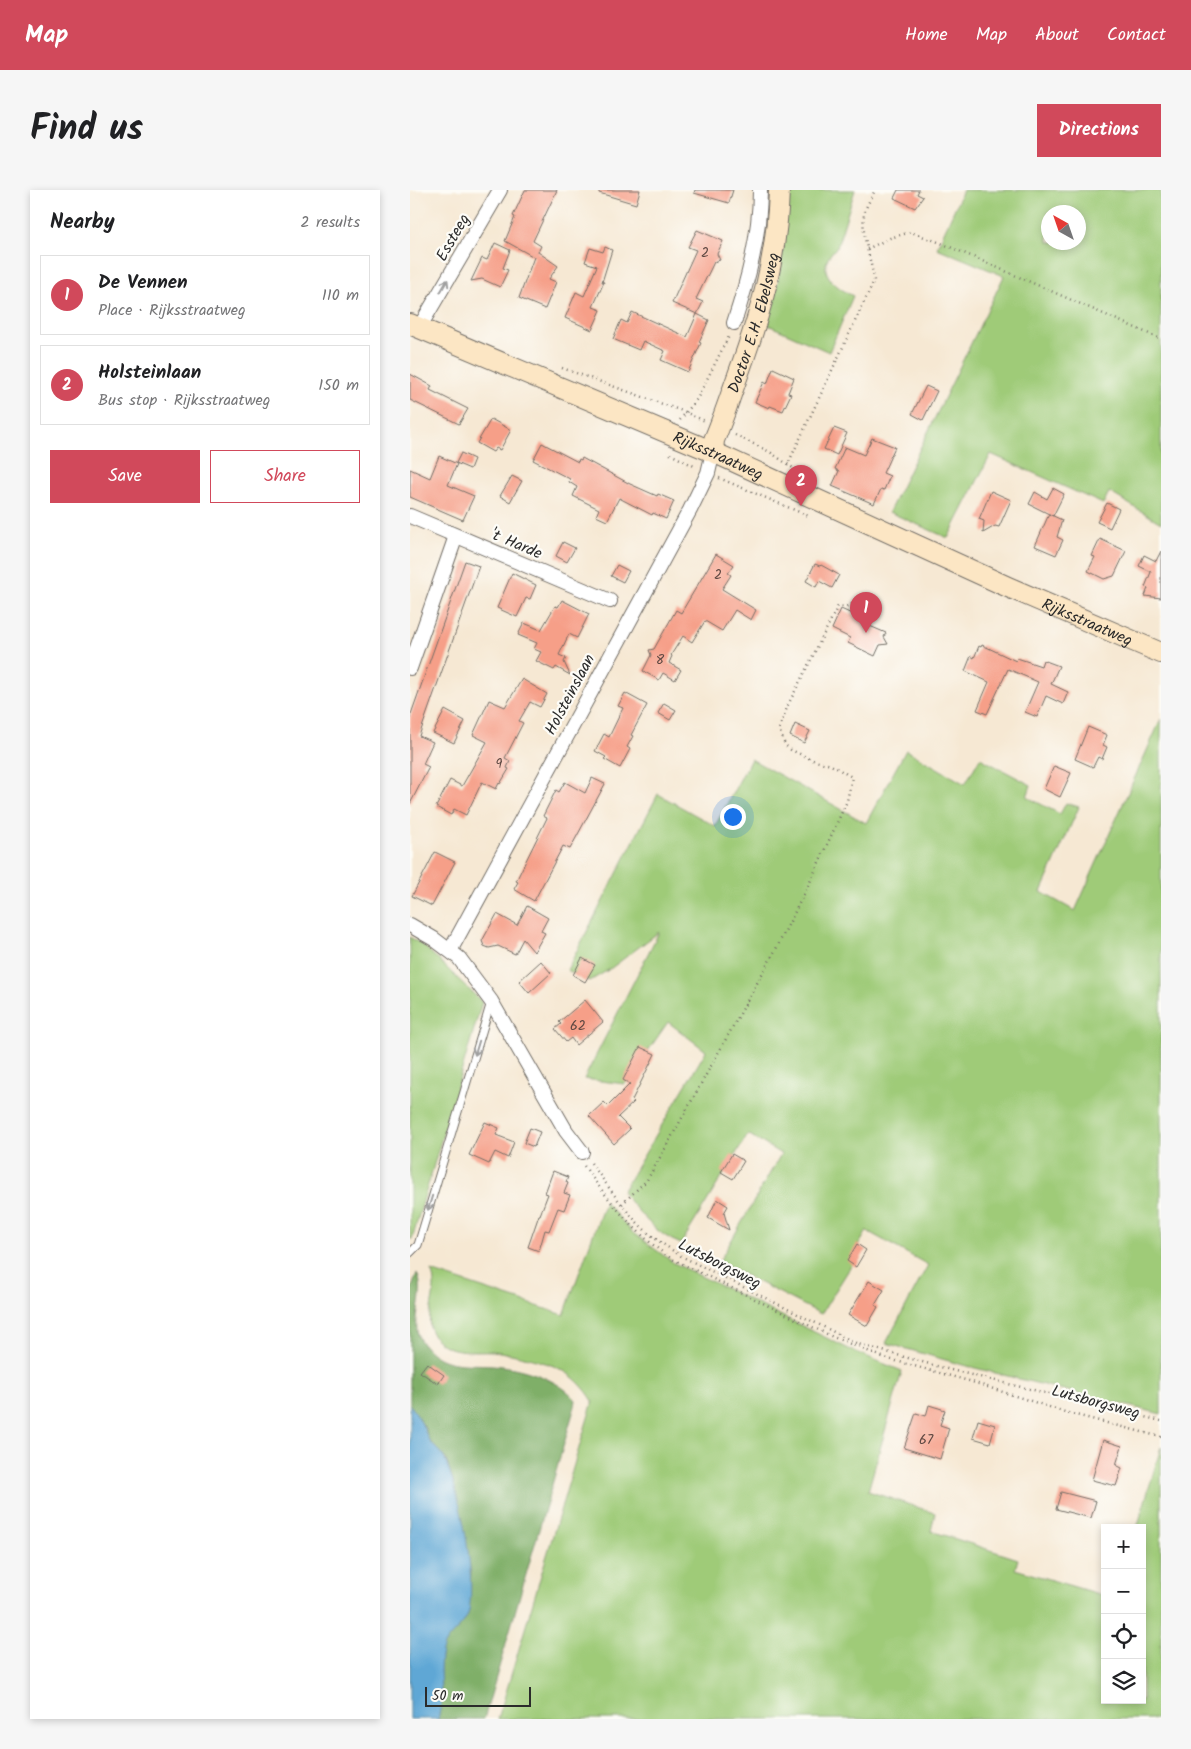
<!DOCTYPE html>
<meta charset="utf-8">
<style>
body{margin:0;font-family:Kalam,sans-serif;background:#f6f6f6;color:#202124}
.controls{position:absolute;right:15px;bottom:15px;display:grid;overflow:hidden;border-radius:0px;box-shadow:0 2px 8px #0003}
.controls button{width:45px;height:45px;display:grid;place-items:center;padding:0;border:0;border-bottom:1px solid #e0e0e0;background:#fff;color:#202124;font:25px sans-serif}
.compass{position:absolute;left:631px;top:15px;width:45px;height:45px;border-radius:50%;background:#fff;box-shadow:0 2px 8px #0003;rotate:320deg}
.scale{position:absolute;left:15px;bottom:12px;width:106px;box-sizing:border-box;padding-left:5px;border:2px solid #2b2b2b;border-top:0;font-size:14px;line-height:18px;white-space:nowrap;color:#2b2b2b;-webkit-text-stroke:4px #fdfcf7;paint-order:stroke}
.you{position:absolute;left:322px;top:626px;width:18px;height:18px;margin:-12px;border:4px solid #fff;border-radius:50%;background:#1a73e8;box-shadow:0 0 0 8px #1a73e833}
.badge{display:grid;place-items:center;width:32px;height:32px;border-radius:50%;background:#d1495b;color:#fff;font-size:16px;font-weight:700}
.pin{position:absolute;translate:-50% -41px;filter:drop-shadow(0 1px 2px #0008)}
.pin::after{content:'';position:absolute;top:26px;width:18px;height:15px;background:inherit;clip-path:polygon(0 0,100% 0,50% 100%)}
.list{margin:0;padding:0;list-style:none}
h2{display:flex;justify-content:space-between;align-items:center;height:65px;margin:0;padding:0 20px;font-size:21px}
h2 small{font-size:16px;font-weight:400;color:#757577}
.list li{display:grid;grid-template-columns:32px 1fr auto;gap:15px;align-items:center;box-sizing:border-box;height:80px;margin:0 10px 10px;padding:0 10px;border:1px solid #e0e0e0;border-radius:0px}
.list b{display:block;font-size:19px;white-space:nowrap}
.list p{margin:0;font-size:16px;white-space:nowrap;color:#757577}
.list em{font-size:16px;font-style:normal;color:#757577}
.actions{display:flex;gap:10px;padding:15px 20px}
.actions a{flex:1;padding:11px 0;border:1px solid #d1495b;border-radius:0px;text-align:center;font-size:18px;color:#d1495b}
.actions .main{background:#d1495b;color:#fff}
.icon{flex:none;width:28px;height:28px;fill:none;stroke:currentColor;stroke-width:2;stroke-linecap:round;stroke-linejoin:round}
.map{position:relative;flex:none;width:751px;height:1529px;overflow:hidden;border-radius:0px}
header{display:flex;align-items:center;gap:30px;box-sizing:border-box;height:70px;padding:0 25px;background:#d1495b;color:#fff}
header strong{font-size:24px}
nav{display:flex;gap:28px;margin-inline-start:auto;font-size:18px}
.intro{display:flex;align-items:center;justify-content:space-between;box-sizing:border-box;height:120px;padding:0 30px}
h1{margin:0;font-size:35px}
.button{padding:12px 22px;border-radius:0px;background:#d1495b;color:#fff;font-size:18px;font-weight:700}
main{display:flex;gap:30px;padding:0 30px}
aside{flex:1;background:#fff;border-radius:0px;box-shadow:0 2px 8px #0003}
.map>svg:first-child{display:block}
</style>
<header>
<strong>Map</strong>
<nav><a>Home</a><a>Map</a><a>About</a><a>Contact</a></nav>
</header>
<div class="intro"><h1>Find us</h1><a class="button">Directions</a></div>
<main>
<aside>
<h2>Nearby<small>2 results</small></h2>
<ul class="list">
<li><span class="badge">1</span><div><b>De Vennen</b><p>Place · Rijksstraatweg</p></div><em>110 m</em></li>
<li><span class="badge">2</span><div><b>Holsteinlaan</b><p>Bus stop · Rijksstraatweg</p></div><em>150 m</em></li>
</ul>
<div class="actions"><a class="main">Save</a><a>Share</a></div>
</aside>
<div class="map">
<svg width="751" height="1529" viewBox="0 0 751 1529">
<rect width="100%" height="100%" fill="#fdfcf7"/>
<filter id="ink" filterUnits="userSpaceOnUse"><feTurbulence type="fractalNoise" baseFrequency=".02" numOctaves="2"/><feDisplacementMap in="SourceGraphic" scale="10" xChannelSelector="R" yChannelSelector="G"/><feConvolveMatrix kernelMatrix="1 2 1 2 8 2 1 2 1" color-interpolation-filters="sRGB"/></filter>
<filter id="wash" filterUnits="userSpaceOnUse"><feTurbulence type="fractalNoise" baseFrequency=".0096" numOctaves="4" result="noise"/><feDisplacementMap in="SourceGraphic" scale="20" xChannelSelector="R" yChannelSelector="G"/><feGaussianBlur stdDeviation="1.12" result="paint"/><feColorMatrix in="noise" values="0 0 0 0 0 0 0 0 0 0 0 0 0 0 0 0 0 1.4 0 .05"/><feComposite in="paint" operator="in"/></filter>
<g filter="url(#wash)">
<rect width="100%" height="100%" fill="#f6e8d3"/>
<!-- green -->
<path fill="#9fcb78" stroke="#657b52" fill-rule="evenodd" d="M 375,0 L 445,0 L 427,57 C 403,79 422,95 443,106 L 419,162 L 356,134 L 367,96 L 373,57 Z
M 553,0 L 751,0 L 751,333 L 699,302 L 693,314 L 581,264 L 538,348 L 479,322 L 594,86 L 527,58 ZM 638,22 L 668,22 L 668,52 L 638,52 Z
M 751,529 L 751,1224 L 553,1175 L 476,1153 L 518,1075 L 457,1041 L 440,1070 L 443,1073 L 411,1124 L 309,1072 L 371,964 L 338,944 L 271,1054 C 245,1044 230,1023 212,1002 L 296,861 L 258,832 L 215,894 L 174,889 L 249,742 L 200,779 L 180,791 L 157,780 L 248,604 L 305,636 L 341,569 L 456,633 L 496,560 L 555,594 L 570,568 L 621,595 L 617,607 L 650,624 L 656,613 L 669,617 L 631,702 L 665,721 Z
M 0,747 L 14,756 L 72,812 L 2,1049 L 0,1049 Z
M 195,1012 L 223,1043 L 264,1073 L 443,1161 L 492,1181 L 458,1301 L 525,1323 L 521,1341 L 608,1369 L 605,1379 L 695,1406 L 695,1510 L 732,1510 L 732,1338 L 727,1338 L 751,1257 L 751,1529 L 88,1529 L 183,1211 C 176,1199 163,1185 150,1179 C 135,1171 100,1163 83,1161 C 63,1160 36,1165 23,1145 C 12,1129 31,1101 21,1081 L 154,1125 Z"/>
<!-- forest -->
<path fill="#7faf68" stroke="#556d4a" d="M 7,1083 C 17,1103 0,1132 10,1150 C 29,1179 54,1173 83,1175 C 110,1177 148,1188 166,1210 L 165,1216 L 74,1529 L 28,1529 L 31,1506 L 30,1474 L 32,1459 L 38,1447 L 48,1439 L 58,1424 L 61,1383 L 52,1328 L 43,1290 L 36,1269 L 18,1249 L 15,1238 L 0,1215 L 0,1103 Z"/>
<!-- water -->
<path fill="#5fa7d5" stroke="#456980" d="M 0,1215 C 8,1224 13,1236 18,1248 C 22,1257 33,1262 36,1272 C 51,1307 66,1383 59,1421 C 55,1438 36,1444 32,1461 C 27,1483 35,1507 28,1529 L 0,1529 Z"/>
<g id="blocks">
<!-- building -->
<path fill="#f69f88" d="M 115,0 L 147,0 L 123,51 L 131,56 L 128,62 L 148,76 L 139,89 L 146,92 L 135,119 L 109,108 L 124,67 L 95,51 L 105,27 L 103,26 Z
M 189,0 L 230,0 L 226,14 L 189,3 Z
M 285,0 L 323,0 L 319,13 L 284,3 Z
M 488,0 L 509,0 L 507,4 L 513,7 L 505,18 L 484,8 Z
M 287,40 L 313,51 L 307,64 L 310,70 L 304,72 L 286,109 L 293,112 L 287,124 L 262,113 L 286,60 L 278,57 Z
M 85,53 L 100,60 L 93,78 L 98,80 L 90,97 L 72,89 L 61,91 L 72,68 L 77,70 Z
M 195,57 L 202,60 L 192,92 L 194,92 L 183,117 L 191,120 L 182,140 L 155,128 L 166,102 L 174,106 L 187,76 L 175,72 L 180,58 L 193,62 Z
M 222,122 L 277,147 L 287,124 L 299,130 L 289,152 L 291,153 L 278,182 L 251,170 L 255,161 L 233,151 L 229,160 L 203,149 L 211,130 L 217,133 Z
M 363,178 L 384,188 L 378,203 L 381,204 L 373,221 L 360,216 L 359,218 L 345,212 L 354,192 L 357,194 Z
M 0,184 L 22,196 L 20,200 L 58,219 L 49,234 L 0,210 Z
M 516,196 L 527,201 L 513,230 L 502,224 Z
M 81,229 L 101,240 L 90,260 L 86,258 L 83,262 L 67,253 Z
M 424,238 L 437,243 L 427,265 L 414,259 Z
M 462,248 L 485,257 L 473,283 L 480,286 L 474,300 L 471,299 L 464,314 L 422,296 L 429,281 L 425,279 L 435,257 L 454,265 Z
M 132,253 L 168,272 L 169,269 L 171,270 L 172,268 L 220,294 L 247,306 L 248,304 L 264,311 L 256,329 L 243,323 L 242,325 L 209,308 L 197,331 L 186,326 L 189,319 L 163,306 L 167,297 L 159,292 L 160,289 L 123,270 Z
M 51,263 L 64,269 L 60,279 L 46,273 Z
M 29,266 L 47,274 L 38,295 L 64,306 L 53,330 L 0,307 L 0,279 L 20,288 Z
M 102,286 L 112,291 L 100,312 L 90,306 Z
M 643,298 L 654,304 L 643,326 L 619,314 L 625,302 L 637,309 Z
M 581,301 L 601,310 L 589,337 L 585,336 L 573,343 L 574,331 L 569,329 Z
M 697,313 L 709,319 L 700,338 L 687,332 Z
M 639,324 L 652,330 L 647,347 L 653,350 L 646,365 L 625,356 Z
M 690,349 L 716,361 L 704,386 L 694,389 L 678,381 L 685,367 L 682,366 Z
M 153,352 L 165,358 L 157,372 L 146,366 Z
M 751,361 L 751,408 L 735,406 L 738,398 L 735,397 L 741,382 L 729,376 L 734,365 L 746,371 Z
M 306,364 L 324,375 L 318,383 L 321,385 L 312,399 L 346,420 L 341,430 L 325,420 L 312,441 L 295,431 L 282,452 L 273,446 L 261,465 L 262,466 L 259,473 L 271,480 L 265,490 L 253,483 L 249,490 L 233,481 L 241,465 L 239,460 L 244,459 L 266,420 L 271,423 Z
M 55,371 L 69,376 L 9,546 L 23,552 L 13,574 L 19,577 L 0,614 L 0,527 Z
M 405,374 L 410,376 L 411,375 L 429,385 L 422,398 L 409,391 L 406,397 L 396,391 Z
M 207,375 L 219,381 L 213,392 L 201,386 Z
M 102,383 L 126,395 L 120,409 L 116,408 L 107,427 L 87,418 Z
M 152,410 L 179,424 L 167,448 L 159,444 L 149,465 L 156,468 L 154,472 L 160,485 L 146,477 L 144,480 L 126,471 L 131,462 L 124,459 L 127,453 L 108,445 L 114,433 L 131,440 L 145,416 L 148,417 Z
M 431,419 L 457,431 L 455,434 L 476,443 L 474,447 L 478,454 L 470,455 L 465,466 L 438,453 L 440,448 L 422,439 Z
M 572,455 L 606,471 L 607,468 L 631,476 L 633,470 L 649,476 L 641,494 L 658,502 L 653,514 L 636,506 L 627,527 L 615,522 L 628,492 L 598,479 L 577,524 L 567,520 L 579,492 L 555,481 L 561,466 L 564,468 L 569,456 L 571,457 Z
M 112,489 L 137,504 L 130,517 L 120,512 L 109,531 L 113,533 L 95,568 L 100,571 L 97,578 L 99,579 L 90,594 L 89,593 L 86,599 L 72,592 L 56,625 L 44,619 L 41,625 L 26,617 L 40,590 L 52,596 L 77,552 L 63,545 L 79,510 L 95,517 Z
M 215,503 L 237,515 L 221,545 L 223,546 L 217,557 L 220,559 L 210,578 L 194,569 L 196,567 L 185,561 L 194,544 L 199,547 L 213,518 L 208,516 Z
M 254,513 L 266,520 L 260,530 L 248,523 Z
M 35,520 L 55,531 L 44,553 L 23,543 Z
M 385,534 L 400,541 L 394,553 L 380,546 Z
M 678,537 L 697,545 L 693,555 L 697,557 L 692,569 L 688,567 L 683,577 L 665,569 Z
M 644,576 L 661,583 L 650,607 L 634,599 Z
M 182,588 L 195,594 L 160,659 L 153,656 L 124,711 L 104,699 L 108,692 L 106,691 L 137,628 L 133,626 L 146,600 L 149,602 L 155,592 L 175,603 Z
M 25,662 L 45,672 L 22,716 L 2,706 Z
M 117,716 L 138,728 L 131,741 L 135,743 L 124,762 L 113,749 L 105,764 L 88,756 L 79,758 L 74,756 L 72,751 L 87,724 L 107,735 Z
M 172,768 L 185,775 L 175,792 L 163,785 Z
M 131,771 L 141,783 L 119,803 L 109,791 Z
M 175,810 L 193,832 L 166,855 L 161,848 L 156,852 L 145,839 L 151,834 L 149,832 Z
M 230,857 L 245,864 L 222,910 L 224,912 L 208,927 L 220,939 L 204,954 L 179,926 L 194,912 L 198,916 L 220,894 L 213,890 Z
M 75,932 L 89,938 L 86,945 L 104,952 L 98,968 L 85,962 L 79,974 L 59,965 Z
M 120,938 L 130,942 L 124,957 L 114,953 Z
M 322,964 L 334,971 L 323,989 L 311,982 Z
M 143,981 L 158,987 L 156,992 L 158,993 L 154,1003 L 160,1005 L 154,1020 L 148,1018 L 139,1041 L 135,1040 L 129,1061 L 118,1057 L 129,1025 L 130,1025 L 138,1004 L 135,1003 Z
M 307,1009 L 318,1016 L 314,1023 L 319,1040 L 298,1028 Z
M 447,1054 L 456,1060 L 446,1077 L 437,1071 Z
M 459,1091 L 474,1100 L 465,1115 L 468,1117 L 457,1136 L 438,1125 Z
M 17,1173 L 34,1185 L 28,1194 L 10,1182 Z
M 519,1215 L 535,1220 L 530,1235 L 539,1238 L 530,1269 L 494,1258 L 506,1223 L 516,1226 Z
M 568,1230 L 585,1235 L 580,1253 L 563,1248 Z
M 693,1250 L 712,1256 L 706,1275 L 712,1278 L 706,1296 L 682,1290 Z
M 651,1302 L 686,1311 L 681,1328 L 646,1319 Z"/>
</g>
</g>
<g filter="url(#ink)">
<use href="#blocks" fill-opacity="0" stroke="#726d66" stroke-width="1"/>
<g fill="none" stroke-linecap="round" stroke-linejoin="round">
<!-- service casing -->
<g stroke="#726d66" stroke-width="9">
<path id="service" d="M 0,1063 L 8,1055 L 81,812"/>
</g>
<!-- minor casing -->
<g stroke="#726d66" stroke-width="16">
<path id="minor" d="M 324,133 C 338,90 350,46 350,0
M 9,138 L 90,0
M 0,326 L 200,411
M 0,478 L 46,346
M 0,735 L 24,749 L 49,768 L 81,811 L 156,941 L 172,962
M 40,761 L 280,320 L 298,283 L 303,262"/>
</g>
<!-- secondary casing -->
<g stroke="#726d66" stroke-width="22">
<g id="secondary">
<path id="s1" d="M 0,134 L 303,262 L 598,397 L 751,463"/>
<path id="s2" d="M 303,262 L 304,250 C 313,229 320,207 328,185 C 351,122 367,68 369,0"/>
</g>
</g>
<!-- path -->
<path stroke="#726d66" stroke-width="2.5" stroke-dasharray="1 4" stroke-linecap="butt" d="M 457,59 L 480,48 L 501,42 L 531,53 L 751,149
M 152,178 L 275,222 L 295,231
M 270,230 L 287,209 L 320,144
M 325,245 L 360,262 L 383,278
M 260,264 L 286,277
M 377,276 L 464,91 C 462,70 449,41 455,21 C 457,14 462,7 465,0
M 309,288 L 401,327
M 181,973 C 198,996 215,1022 237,1042 C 248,1051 259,1058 271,1066 L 448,1154 L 541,1180 L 751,1231
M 174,976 C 199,1011 226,1045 262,1069 L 423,1147 L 475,1168 L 559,1191 L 658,1223 L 751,1247
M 212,1014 L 237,990 L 252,964 L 366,759 L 400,692 L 437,611 L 442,587 L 421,575 L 405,571 L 381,560 L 375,555 L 369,539 L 378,515 L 428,416 L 435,417 L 442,414"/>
<!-- service -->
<use href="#service" stroke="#fff" stroke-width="7"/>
<!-- minor -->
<use href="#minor" stroke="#fff" stroke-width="14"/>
<!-- secondary -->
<use href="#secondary" stroke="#fce6c4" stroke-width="20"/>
</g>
<!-- one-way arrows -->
<defs><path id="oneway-shaft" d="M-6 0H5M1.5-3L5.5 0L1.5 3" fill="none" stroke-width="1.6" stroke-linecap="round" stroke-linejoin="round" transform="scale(1.25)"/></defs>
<g stroke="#a0a0a0">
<use href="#oneway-shaft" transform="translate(34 96) rotate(-60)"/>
<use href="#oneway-shaft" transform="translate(67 858) rotate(107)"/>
<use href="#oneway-shaft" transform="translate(20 1013) rotate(107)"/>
</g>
</g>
<g text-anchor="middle" stroke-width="4.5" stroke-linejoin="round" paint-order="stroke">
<!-- number labels -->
<g font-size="14" fill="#5e4842">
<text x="295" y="67">2</text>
<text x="308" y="389">2</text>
<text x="250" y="474">8</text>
<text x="89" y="578">9</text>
<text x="168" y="840">62</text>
<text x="516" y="1254">67</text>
</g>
<!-- street labels -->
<g font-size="16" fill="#2b2b2b" stroke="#fdfcf7">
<text transform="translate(42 47) rotate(-60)" y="6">Essteeg</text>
<text dy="6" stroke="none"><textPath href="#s2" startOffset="136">Doctor E.H. Ebelsweg</textPath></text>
<text dy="6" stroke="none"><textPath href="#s1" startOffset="335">Rijksstraatweg</textPath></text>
<text transform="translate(107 353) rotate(23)" y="6">'t Harde</text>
<text dy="6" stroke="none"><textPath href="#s1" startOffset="740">Rijksstraatweg</textPath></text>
<text transform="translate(159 504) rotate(-62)" y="6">Holsteinslaan</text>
<text transform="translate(310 1073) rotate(27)" y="6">Lutsborgsweg</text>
<text transform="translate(686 1211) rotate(15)" y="6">Lutsborgsweg</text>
</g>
</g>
</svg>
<div class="controls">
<button>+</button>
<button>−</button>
<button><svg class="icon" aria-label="locate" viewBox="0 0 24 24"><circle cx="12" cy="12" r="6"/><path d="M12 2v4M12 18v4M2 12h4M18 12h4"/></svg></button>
<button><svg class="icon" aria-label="layers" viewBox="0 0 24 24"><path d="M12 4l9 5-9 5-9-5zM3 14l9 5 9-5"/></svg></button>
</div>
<svg class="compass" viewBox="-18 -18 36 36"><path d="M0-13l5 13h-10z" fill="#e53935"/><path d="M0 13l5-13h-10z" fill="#757577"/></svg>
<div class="scale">50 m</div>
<div class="you"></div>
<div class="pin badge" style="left:456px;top:443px">1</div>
<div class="pin badge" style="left:391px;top:316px">2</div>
</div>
</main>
